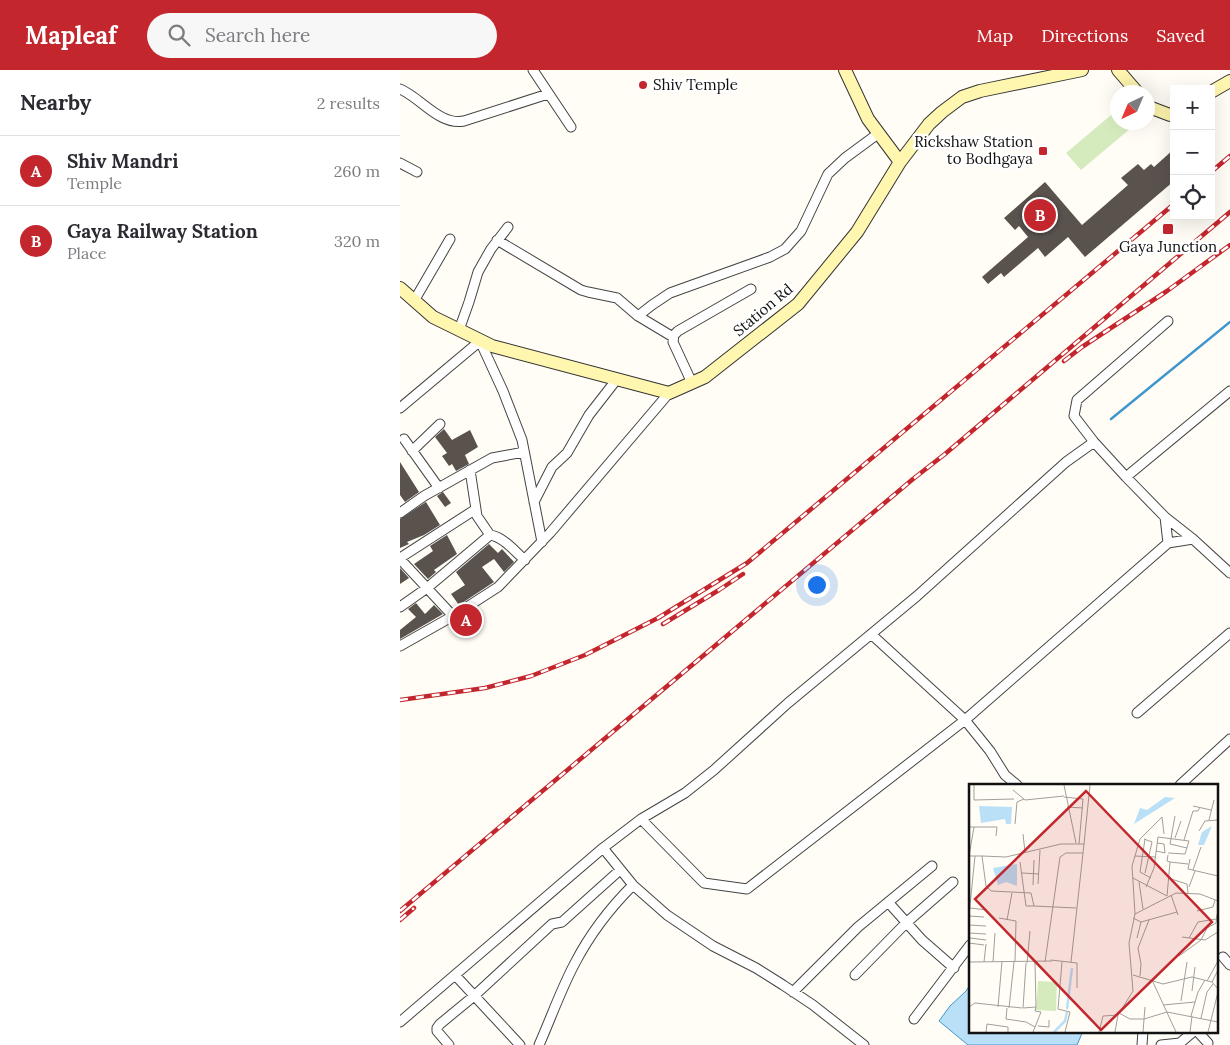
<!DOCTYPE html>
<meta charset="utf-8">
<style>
body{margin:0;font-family:Lora,serif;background:#f7f7f7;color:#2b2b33}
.controls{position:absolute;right:15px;top:15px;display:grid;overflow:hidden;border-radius:0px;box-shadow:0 5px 20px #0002}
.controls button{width:45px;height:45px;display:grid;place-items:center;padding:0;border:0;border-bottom:1px solid #e1e1e2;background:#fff;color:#2b2b33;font:25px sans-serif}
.compass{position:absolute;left:710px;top:15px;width:45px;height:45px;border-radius:50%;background:#fff;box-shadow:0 5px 20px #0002;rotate:224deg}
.you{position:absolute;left:416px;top:514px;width:18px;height:18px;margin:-12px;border:4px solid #fff;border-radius:50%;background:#1a73e8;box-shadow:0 0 0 8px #1a73e833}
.badge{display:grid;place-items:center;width:32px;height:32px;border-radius:50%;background:#c4262e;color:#fff;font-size:16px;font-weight:700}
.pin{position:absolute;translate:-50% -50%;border:2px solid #fff;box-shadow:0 1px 5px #0006}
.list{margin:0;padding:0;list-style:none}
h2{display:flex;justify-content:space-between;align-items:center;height:65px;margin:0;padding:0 20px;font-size:21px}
h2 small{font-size:16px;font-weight:400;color:#7c7c81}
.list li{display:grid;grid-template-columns:32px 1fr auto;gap:15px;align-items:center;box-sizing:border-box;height:70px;padding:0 20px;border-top:1px solid #e1e1e2}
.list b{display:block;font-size:19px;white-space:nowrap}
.list p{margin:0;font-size:16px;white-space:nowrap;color:#7c7c81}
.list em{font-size:16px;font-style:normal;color:#7c7c81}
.icon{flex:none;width:28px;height:28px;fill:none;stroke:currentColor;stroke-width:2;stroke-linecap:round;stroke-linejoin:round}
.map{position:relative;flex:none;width:830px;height:975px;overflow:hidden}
header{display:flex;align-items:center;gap:30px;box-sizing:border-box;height:70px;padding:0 25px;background:#c4262e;color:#fff}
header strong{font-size:24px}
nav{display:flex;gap:28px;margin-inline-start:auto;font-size:18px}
.search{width:350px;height:45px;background:#f7f7f7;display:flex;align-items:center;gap:12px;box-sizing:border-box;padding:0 18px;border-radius:28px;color:#7c7c81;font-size:19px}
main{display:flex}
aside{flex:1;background:#fff}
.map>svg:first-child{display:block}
</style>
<header>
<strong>Mapleaf</strong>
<div class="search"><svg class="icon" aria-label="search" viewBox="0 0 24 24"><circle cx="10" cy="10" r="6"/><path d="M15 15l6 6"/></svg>Search here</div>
<nav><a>Map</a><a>Directions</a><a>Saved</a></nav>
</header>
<main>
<aside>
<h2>Nearby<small>2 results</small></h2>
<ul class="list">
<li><span class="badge">A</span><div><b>Shiv Mandri</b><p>Temple</p></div><em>260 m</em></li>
<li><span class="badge">B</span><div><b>Gaya Railway Station</b><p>Place</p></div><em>320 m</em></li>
</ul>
</aside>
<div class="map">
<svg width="830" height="975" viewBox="0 0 830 975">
<rect width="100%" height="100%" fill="#fffdf5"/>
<!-- green -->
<path fill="#d5ebbd" d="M 717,40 L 718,52 L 737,53 L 681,100 L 666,83 Z"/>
<!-- water -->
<path fill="#b9e0f7" stroke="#3f96cf" d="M 570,915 L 570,961 L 683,961 L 677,975 L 568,975 L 539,951 L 550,936 L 566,921 Z"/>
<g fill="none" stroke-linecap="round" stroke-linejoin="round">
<!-- stream -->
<path stroke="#3f96cf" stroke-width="2.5" d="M 711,349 L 830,252"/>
</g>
<!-- building -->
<path fill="#5a524d" d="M 774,79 L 774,111 L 685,187 L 668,167 L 645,187 L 638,178 L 604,207 L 601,203 L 588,214 L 582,207 L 628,167 L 619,156 L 615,160 L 604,148 L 645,112 L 682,155 L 728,115 L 721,108 L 738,94 L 744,100 L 751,94 L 754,97 Z
M 44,359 L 52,370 L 70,360 L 78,377 L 65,385 L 69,394 L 56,401 L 52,394 L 49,396 L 42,386 L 47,383 L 35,367 Z
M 0,392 L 19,422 L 5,432 L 0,425 Z
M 43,422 L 51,433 L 45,437 L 37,426 Z
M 26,432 L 40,455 L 24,465 L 7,472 L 9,474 L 0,478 L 0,449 Z
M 47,465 L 57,484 L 34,500 L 36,502 L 28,509 L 14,494 L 33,481 L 30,476 Z
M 89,474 L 98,483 L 102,479 L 114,492 L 104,502 L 94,489 L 82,497 L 94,512 L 59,535 L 51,524 L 65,515 L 56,502 Z
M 0,498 L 9,508 L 0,514 Z
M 16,533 L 25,544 L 34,535 L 43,544 L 0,569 L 0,560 L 16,547 L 8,539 Z
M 70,542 L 74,546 L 66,553 L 61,548 Z"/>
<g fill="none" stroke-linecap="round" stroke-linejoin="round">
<!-- street casing -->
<g stroke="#444" stroke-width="11">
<path id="street" d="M 133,0 L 171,57
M 0,19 C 21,28 40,56 64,51 L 148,24
M 0,93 L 17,102
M 97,170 L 181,220 L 188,222 L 217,228 L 238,246 L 273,267
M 14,231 L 50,169
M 238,246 L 252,235 L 270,223 L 370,187 L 385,179 L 401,161 L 428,104 L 445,88 L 479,63
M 59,260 L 69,232 L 78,202 L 91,179 L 108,157
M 292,313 L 273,272 L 274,265 L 278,261 L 351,219
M 0,338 L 80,271 L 103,321 L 122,370 L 142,472
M 4,369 L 39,418
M 12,381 L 40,354
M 726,407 L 830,321
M 134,432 L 152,397 L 167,383 L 189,345 L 217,309
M 0,443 L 24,426 L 92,388 L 124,382
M 765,447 L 793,469 L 830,503
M 90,465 C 104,467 115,482 125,490
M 768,473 L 765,447 L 726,407 L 694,372 L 674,346 L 677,330 L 768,251
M 0,488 L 76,439
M 0,489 L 53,546
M 0,537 L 27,518 L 90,465 L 77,446 L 70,400
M 471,564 L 565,650 L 590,681 L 605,705 L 617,715
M 0,576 L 53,546 L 98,517 L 150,463 L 269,323
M 737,643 L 830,563
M 780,715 L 830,669
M 241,749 L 304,813 L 347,819 L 565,650 L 768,473 L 793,469
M 488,832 L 522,870 L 554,898
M 823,887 L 830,895
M 55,905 L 120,975
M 455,905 L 506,853 L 553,812
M 393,922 L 458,857 L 532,796
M 514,949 L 570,875
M 0,952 L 203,778
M 797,961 L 808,973
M 49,975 L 37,961 L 37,958 L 40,954 L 74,926 L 152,854 L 162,852 L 220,800
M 139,975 C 151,948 161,919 175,893 C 190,864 210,838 233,815
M 464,975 L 413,935 L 383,915 L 356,898 L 313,876 L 267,845 L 233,815 L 203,778 L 241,749 L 285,723 L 314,700 L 388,633 L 517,526 L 666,392 L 694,372
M 742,975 L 743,961
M 761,975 L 780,973 L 794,961"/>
</g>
<!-- secondary casing -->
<g stroke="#333" stroke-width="14">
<path id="secondary" d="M 445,0 L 468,49 L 500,92
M 718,0 L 737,22
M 811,22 L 830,11
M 748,35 L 749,37 L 770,45 L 774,43
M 0,218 L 33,247 L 92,276 L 269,323 L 305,307 L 398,234 L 457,162 L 500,92 L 529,54 L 542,42 L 562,27 L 580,21 L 682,0"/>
</g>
<!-- street -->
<use href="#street" stroke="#fff" stroke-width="9"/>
<!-- secondary -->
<use href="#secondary" stroke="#fff6b0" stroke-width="12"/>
<!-- rail casing -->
<g stroke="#c4262e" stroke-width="4.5">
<path id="rail" d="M 811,102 L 830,86
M 664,291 L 682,277 L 767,221 L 830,175
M 263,554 L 319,520 L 343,504
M 0,630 L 85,618 L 131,606 L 185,585 L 258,548 L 347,493 L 774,134
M 0,841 L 513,409 L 545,384 L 830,142
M 0,850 L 14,838"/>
</g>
<!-- rail -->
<use href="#rail" stroke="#fff" stroke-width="2.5" stroke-dasharray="8" stroke-linecap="butt"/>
</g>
<!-- markers -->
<g fill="#c4262e" stroke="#fff" stroke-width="2">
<circle cx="243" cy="15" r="5"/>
<rect x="638" y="76" width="10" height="10" rx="2.5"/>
<rect x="762" y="153" width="12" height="12" rx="2.5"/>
</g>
<g text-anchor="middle" stroke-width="5" stroke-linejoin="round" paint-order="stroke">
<!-- poi labels -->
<g font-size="15" fill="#111" stroke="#fff" text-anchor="start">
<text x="253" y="20">Shiv Temple</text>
<text x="633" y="77" text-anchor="end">Rickshaw Station<tspan x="633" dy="17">to Bodhgaya</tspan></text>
<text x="768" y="182" text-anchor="middle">Gaya Junction</text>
</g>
<!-- street labels -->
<g font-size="15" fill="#111" stroke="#fff">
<text transform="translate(363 240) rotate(-40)" y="5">Station Rd</text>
</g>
</g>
<!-- overview -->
<g transform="translate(569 714)">
<rect width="249" height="249" fill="#fffdf5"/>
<path d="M 69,197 L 88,198 L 87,227 L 67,226 Z" fill="#d5ebbd"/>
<path d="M 196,13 L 206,14 L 165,40 L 171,24 L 178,26 ZM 10,22 L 43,23 L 42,40 L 37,40 L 36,35 L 12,39 ZM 243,42 L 235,61 L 229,61 L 233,48 ZM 48,80 L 48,102 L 37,98 L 29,101 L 24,84 Z" fill="#b9e0f7"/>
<path fill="none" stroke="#b9e0f7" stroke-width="2.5" d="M 98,225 L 103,184M 85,248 L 96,237 L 98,228"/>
<path fill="none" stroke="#a09f9a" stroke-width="1" d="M 5,1 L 5,16 L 45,15M 95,1 L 107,59M 44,6 L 56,16 L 95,12M 95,13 L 114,15 L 110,60M 224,22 L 242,26M 98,23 L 114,24M 206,32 L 201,60 L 218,64M 240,36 L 245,16M 46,40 L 48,18 L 55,15M 0,43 L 28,43 L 27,52M 230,47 L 236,37 L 249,36M 54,50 L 56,68M 206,54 L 212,37M 175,55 L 183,58 L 176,89M 176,55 L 171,88 L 182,94M 215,56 L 224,27 L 229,27 L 231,23M 115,60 L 121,1M 187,67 L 196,69 L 195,60 L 188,59M 0,72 L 13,72 L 17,102 L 22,107 L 62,109 L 65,122 L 107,124M 0,72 L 5,43M 13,72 L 37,73 L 92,60 L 115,60 L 102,178M 166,72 L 186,73M 221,75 L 219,85 L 249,92M 51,78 L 57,122 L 65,122M 201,78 L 219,80M 224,86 L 232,63M 53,89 L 70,90M 164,94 L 198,112 L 201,78 L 198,77 L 199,71M 199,94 L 218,100 L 219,109M 170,98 L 174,125M 69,100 L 71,66M 64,101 L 65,76M 177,103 L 185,84 L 189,53 L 220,57 L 216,70 L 199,69M 220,103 L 226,87M 202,111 L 209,131M 1,124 L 18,126M 228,127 L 244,123 L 246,116M 166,130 L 163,82 L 171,55 L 193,33 L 195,50M 0,131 L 6,72M 0,132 L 15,133M 30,134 L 47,137 L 46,178M 164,134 L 172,138 L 168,154M 38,136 L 43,109M 172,138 L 208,128M 0,141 L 17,142M 0,149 L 17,150M 213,153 L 236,156 L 249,148M 1,154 L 17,156M 220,154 L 229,138 L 247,135M 0,159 L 15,161M 210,172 L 232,156 L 238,144 L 247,139 L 248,130M 82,176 L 108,179 L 108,204M 0,178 L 83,177M 15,178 L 17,160M 24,178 L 26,149M 76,178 L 91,73 L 97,69 L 114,69M 93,178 L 89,225 L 101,228 L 96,248M 57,179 L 54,224 L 67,223 L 66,178M 58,179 L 61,147M 249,186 L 243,198 L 249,205M 164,191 L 194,200 L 223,193 L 243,198M 171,192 L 172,180 L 169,164 L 180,136M 183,196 L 207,248M 238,197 L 249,177M 223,207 L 226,183M 212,217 L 218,178M 194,221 L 226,218M 0,223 L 6,219 L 53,224M 29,223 L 33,177M 38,224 L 37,235 L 57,238 L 66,243M 40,224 L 45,178M 150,229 L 161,235 L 175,235 L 198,228 L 249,238M 222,232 L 229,208 L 236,196M 232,234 L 238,208 L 244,200M 69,242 L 80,243 L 80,236M 17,248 L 18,240 L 39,243 L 39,248M 64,248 L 72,228 L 66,227 L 67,223M 130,248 L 134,232 L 149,231 L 164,207 L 160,159 L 166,130 L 207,109 L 231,110 L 249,117M 146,248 L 149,231M 174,248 L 176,223M 221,248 L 223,232M 239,248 L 249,208"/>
<path fill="#c4262e" fill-opacity="0.15" stroke="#c4262e" stroke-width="2.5" d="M 117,7 L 243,138 L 132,246 L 6,115 Z"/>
<rect width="249" height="249" fill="none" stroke="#111" stroke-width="2.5"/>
</g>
</svg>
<div class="controls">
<button>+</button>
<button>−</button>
<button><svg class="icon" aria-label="locate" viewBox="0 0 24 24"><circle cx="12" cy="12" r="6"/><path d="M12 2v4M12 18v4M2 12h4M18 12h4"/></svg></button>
</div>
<svg class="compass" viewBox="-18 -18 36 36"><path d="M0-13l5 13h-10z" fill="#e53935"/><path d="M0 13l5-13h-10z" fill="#7c7c81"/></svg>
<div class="you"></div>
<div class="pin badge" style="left:66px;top:550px">A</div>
<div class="pin badge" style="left:640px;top:145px">B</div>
</div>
</main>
